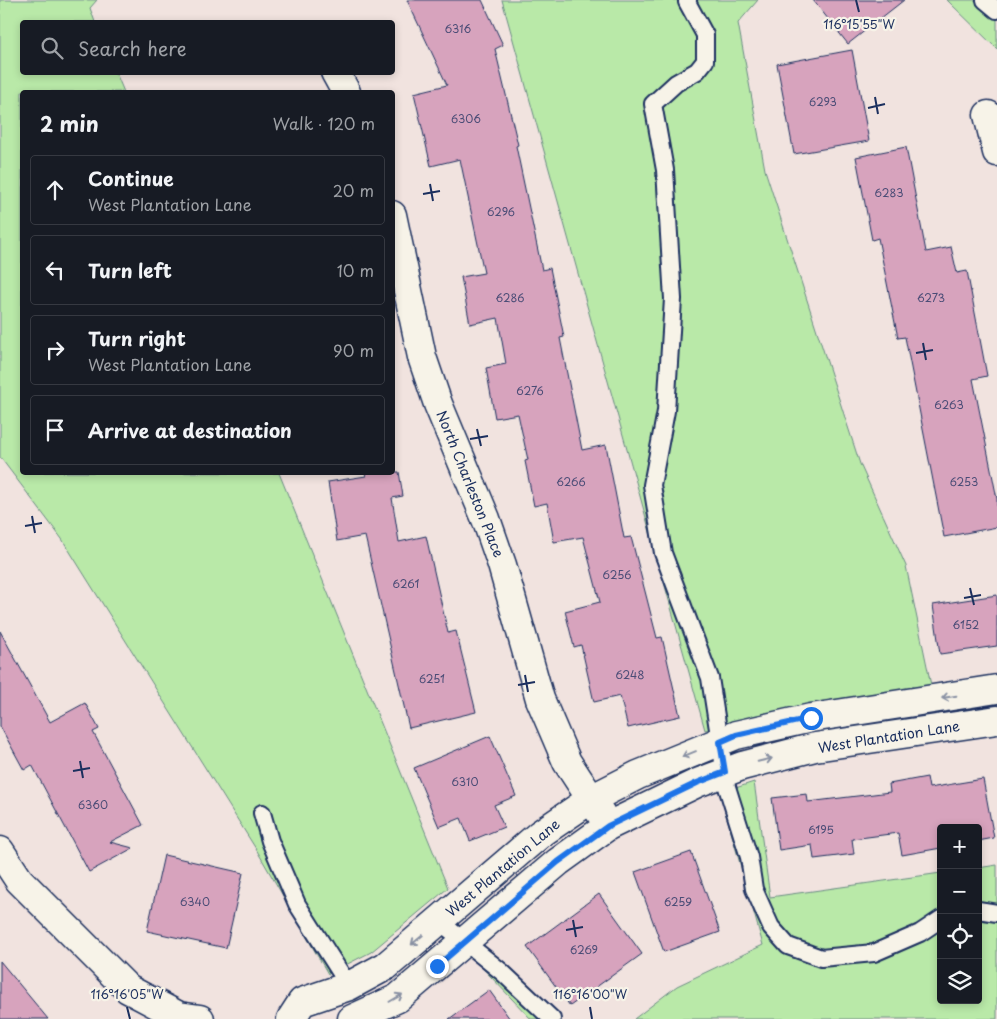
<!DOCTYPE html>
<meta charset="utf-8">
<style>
body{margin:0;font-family:"Playpen Sans",sans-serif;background:#242831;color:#f1f3f6}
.controls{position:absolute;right:15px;bottom:15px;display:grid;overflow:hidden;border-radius:5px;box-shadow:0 2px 8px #0003}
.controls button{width:45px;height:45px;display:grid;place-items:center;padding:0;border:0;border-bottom:1px solid #363941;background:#171b24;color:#f1f3f6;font:25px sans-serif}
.stop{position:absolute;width:15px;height:15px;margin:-11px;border:4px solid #1a73e8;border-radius:50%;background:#fff}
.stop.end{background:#1a73e8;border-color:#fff;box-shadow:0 1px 5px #0008}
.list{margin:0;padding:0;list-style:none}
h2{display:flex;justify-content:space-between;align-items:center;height:65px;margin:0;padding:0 20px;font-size:21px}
h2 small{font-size:16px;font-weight:400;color:#9ea1a6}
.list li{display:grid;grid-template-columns:32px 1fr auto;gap:15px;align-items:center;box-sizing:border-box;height:70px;margin:0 10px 10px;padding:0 10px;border:1px solid #363941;border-radius:5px}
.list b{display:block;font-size:19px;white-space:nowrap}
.list p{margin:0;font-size:16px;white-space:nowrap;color:#9ea1a6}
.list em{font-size:16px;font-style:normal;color:#9ea1a6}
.icon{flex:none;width:28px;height:28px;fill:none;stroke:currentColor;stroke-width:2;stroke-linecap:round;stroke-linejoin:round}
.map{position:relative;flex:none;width:997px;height:1019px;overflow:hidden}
.search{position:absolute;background:#171b24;box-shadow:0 2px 8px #0003;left:20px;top:20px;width:375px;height:55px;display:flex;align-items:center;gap:12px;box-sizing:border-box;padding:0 18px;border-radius:5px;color:#9ea1a6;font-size:19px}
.panel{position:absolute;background:#171b24;box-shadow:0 2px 8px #0003;left:20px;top:90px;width:375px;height:385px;border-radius:5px}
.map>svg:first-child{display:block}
</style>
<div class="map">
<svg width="997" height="1019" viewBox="0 0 997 1019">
<rect width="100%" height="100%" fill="#f1e3df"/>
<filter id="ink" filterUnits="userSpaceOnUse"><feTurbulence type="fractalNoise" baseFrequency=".02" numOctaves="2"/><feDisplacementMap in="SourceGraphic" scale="10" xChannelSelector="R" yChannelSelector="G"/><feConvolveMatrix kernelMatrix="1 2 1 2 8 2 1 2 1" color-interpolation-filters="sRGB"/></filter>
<g filter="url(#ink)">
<!-- green -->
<path fill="#b9e9a8" stroke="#6a8c83" d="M 0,0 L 97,0 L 90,8 L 95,22 L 22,22 L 22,72 L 116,73 L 124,92 L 22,92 L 22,472 L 279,473 L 448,888 L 371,952 L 328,974 L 256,849 L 62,539 L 0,457 Z
M 502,0 L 758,0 L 738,23 L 765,170 L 860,464 L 906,566 L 932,690 L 705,730 Z
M 947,0 L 997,0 L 997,49 Z
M 754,782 L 770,897 L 941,873 L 941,1000 L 978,1000 L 978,868 L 997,865 L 997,1019 L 634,1019 L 677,986 L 763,945 L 720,793 Z
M 485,946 L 560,1019 L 531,1019 L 472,957 Z"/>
<!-- building -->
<path fill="#d7a3bd" stroke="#1b2f5e" d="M 407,0 L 482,0 L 503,45 L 495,49 L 518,145 L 516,146 L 542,270 L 550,268 L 564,337 L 560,338 L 582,450 L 606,445 L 624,538 L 631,537 L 657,638 L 662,637 L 680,716 L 628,728 L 620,696 L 594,702 L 581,645 L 574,647 L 565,611 L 600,602 L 583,537 L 554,542 L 547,503 L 534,506 L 525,461 L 528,460 L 518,414 L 495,418 L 486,368 L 506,364 L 498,318 L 470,324 L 461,277 L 484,273 L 460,159 L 431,166 L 414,93 L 447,85 Z
M 813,0 L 904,0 L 848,44 Z
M 852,50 L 869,141 L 794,154 L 777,64 Z
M 906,147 L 926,252 L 951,247 L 957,273 L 967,271 L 987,376 L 973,379 L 997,499 L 997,527 L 944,537 L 905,337 L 898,338 L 878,238 L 872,240 L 856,157 Z
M 365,472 L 399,472 L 403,496 L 392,498 L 399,542 L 426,536 L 448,633 L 456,631 L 476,712 L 409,728 L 365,536 L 337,541 L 328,482 L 366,476 Z
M 997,595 L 997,646 L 940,654 L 933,605 Z
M 0,631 L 50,722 L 85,703 L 99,729 L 93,732 L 143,825 L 110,842 L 133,848 L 89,872 L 32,765 L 24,770 L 0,726 Z
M 490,736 L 516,796 L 494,805 L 504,827 L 470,841 L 461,818 L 439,827 L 414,768 Z
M 927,777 L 929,788 L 983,779 L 994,838 L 978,841 L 978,828 L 941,828 L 941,848 L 902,855 L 898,833 L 852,839 L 854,854 L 814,859 L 812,845 L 779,850 L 772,798 L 807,794 L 808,802 L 890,792 L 889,784 Z
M 691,852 L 720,932 L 664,952 L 635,872 Z
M 164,855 L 243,873 L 226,948 L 147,931 Z
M 599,894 L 642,954 L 570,1006 L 527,947 Z
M 0,961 L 48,1019 L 0,1019 Z
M 489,990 L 510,1019 L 449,1019 Z"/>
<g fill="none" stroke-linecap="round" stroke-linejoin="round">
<!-- service casing -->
<g stroke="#1b2f5e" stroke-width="20">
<path id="service" d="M 688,0 L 687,2 L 705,35 L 705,61 L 697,71 L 676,83 L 653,104 L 665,170 L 673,299 L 666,411 L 652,485 L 663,553 L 710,678 L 727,787 L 749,857 L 754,889 L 771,927 L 788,946 L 821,958 L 874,953 L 920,933 L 941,919
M 985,0 L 997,10
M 262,813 L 270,841 L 297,904 L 349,986
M 978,910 L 997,913
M 439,921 L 502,972 L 552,1019"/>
</g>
<!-- minor casing -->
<g stroke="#1b2f5e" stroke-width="31">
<path id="minor" d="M 335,72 L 346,92
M 988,115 L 997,152
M 392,215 L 422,357 L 438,404 L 486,519 L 502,565 L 540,699 L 567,762 L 601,814
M 0,851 L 19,880 L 128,989 L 179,1016 L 200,1019
M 291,1019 L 302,1002 L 349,986 L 386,966 L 540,834 L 591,799 L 638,775 L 736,735 L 811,718 L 997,689
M 352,1019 L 398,998 L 558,862 L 608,826 L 697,783 L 742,766 L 815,747 L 997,720"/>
</g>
<!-- service -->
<use href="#service" stroke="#f7f3e8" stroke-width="16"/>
<!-- minor -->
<use href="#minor" stroke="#f7f3e8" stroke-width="28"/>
</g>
<!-- one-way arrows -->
<defs><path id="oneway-shaft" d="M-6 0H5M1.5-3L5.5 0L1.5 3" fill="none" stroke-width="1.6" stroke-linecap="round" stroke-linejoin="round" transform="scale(1.25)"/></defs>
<g stroke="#8991a3">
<use href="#oneway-shaft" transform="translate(949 697) rotate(171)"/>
<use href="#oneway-shaft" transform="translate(689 754) rotate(158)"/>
<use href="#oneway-shaft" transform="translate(765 760) rotate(-14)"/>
<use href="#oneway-shaft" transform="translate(417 940) rotate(140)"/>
<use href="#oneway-shaft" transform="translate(396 998) rotate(-30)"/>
</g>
</g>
<g fill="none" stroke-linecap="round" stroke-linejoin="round" filter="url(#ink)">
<!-- route -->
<path stroke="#1a73e8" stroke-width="6" d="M 437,966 L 558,862 L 608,826 L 697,783 L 725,772 L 720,742 L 736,735 L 811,718"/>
</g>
<!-- ticks -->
<path fill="none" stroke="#1b2f5e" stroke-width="2" d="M 856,0 L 859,12M 875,97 L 878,114M 868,108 L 885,104M 430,184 L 433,201M 423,194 L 440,191M 923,343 L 926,360M 916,353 L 933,350M 477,429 L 481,446M 470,439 L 488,436M 32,516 L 35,533M 25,526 L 42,523M 970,588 L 974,605M 964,598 L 981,595M 525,675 L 528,692M 518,685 L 535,682M 80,761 L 83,778M 73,771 L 90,768M 573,920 L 576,937M 566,930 L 583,927M 127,1007 L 130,1019M 590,1007 L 592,1019"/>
<g text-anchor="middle" stroke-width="4.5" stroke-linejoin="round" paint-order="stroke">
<!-- number labels -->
<g font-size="11" fill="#4a4c76">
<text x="458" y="33">6316</text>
<text x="823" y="106">6293</text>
<text x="466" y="123">6306</text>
<text x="889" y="197">6283</text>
<text x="501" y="216">6296</text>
<text x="510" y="302">6286</text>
<text x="931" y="302">6273</text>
<text x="530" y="395">6276</text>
<text x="949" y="409">6263</text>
<text x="571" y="486">6266</text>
<text x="964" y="486">6253</text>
<text x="617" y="579">6256</text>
<text x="406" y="588">6261</text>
<text x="966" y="629">6152</text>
<text x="630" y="679">6248</text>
<text x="432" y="683">6251</text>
<text x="465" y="786">6310</text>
<text x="93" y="809">6360</text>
<text x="821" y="834">6195</text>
<text x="195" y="906">6340</text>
<text x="678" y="906">6259</text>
<text x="584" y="954">6269</text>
</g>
<!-- street labels -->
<g font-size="14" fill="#1b2f5e" stroke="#f7f3e8">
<text transform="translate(470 484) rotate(68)" y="5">North Charleston Place</text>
<text transform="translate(889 737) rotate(-9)" y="5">West Plantation Lane</text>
<text transform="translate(503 868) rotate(-40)" y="5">West Plantation Lane</text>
</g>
</g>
<g font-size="12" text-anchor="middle" fill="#1b2f5e" stroke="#f7f3e8" stroke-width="4.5" stroke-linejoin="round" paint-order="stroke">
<text x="859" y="29">116°15'55"W</text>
<text x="127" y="999">116°16'05"W</text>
<text x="590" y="999">116°16'00"W</text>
</g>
</svg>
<div class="controls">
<button>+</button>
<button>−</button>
<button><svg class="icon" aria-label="locate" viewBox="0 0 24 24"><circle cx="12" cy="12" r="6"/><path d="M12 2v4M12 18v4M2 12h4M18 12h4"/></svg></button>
<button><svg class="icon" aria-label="layers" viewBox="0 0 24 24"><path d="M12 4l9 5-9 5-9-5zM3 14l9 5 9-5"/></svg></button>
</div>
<div class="stop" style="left:811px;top:718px"></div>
<div class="stop end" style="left:437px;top:966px"></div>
<div class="search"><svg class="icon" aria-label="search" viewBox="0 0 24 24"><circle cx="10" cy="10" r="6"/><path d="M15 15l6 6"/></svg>Search here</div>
<section class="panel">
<h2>2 min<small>Walk · 120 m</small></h2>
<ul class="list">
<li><svg class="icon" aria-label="ahead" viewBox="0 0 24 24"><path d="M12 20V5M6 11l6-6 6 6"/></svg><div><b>Continue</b><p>West Plantation Lane</p></div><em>20 m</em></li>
<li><svg class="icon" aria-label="left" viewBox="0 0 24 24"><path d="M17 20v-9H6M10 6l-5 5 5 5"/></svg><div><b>Turn left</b></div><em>10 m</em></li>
<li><svg class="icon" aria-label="right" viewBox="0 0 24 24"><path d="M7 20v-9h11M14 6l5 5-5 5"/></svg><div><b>Turn right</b><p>West Plantation Lane</p></div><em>90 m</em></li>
<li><svg class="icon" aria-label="arrive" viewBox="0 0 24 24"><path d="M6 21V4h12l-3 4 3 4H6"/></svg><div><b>Arrive at destination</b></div></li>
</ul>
</section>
</div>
